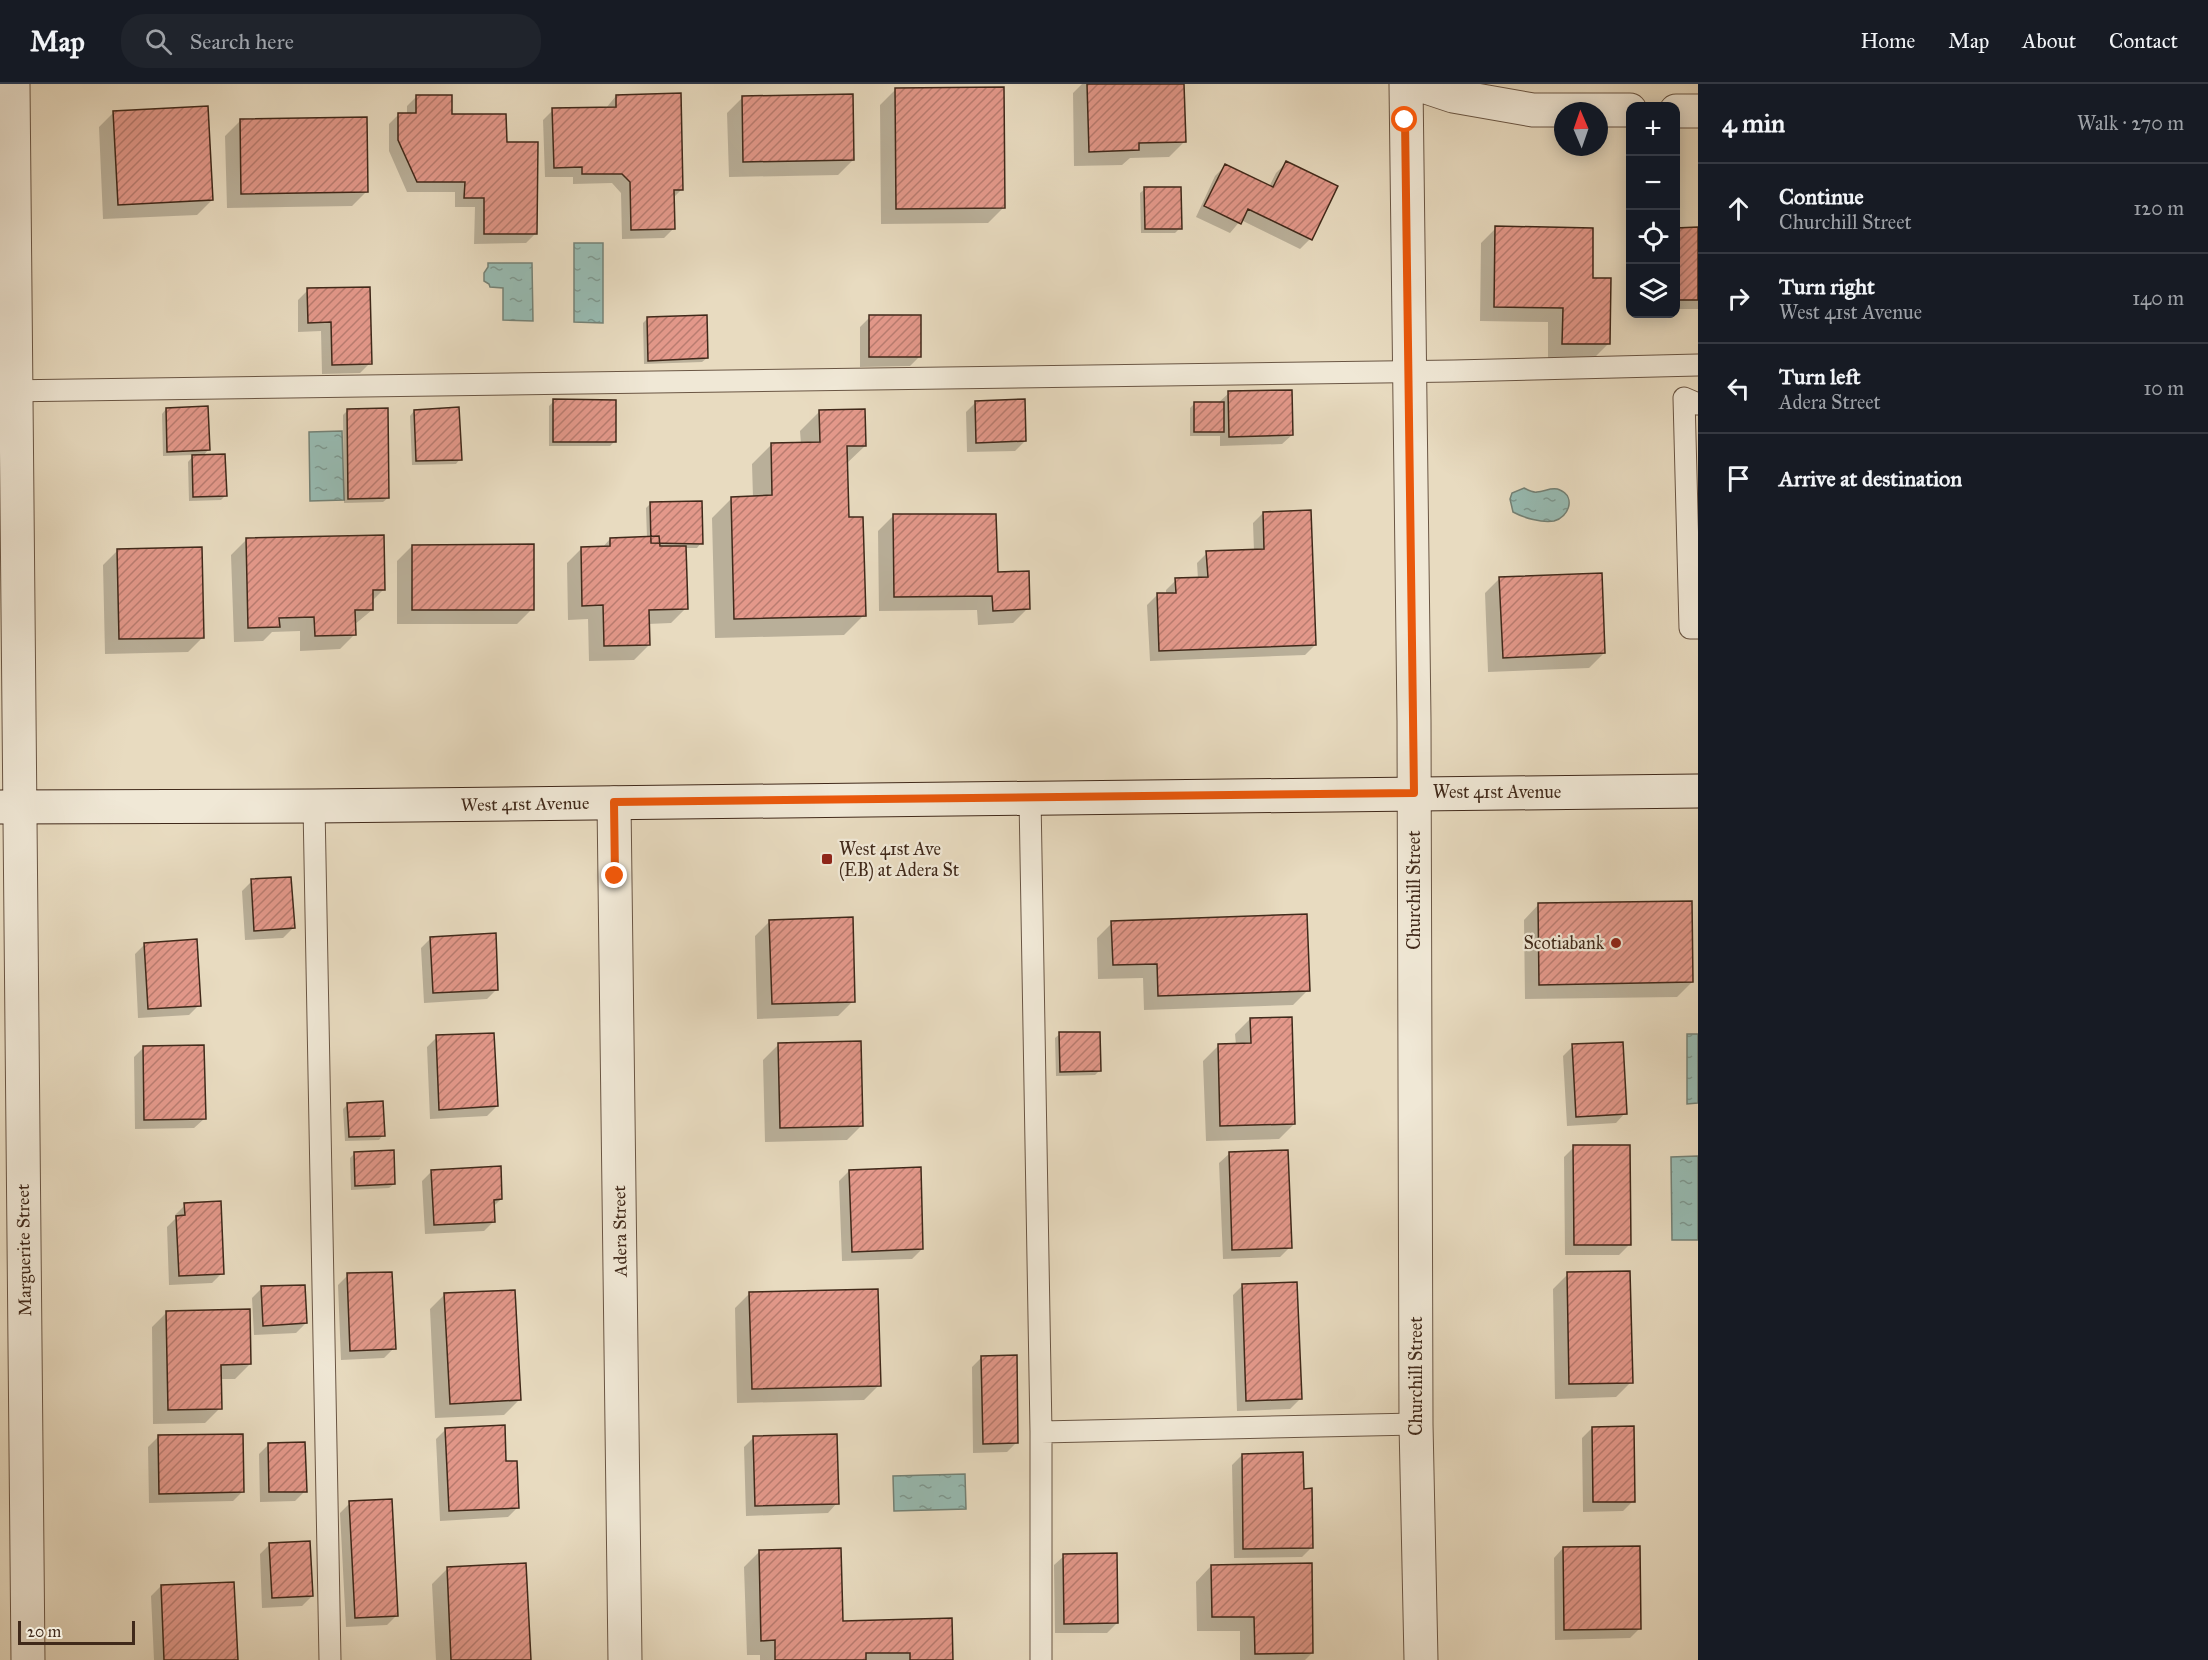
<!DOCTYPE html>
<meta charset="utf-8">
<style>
body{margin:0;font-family:"IM FELL Great Primer",serif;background:#20242c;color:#f1f3f6}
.controls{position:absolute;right:18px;top:18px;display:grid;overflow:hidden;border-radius:12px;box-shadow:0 3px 15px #0003}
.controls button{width:54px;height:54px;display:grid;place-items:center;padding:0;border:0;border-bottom:2px solid #363941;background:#171b24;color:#f1f3f6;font:30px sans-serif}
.compass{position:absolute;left:1554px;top:18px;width:54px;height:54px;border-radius:50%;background:#171b24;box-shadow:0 3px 15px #0003;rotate:358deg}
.scale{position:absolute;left:18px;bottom:15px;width:117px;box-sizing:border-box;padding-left:6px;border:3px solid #40291a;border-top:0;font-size:16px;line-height:21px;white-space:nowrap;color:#40291a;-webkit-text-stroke:4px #f0e8d6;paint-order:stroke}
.stop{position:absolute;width:18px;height:18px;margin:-14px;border:4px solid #ea580c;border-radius:50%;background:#fff}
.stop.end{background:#ea580c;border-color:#fff;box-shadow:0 2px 6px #0008}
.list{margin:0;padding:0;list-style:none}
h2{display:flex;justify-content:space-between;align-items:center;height:78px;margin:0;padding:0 24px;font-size:26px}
h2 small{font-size:20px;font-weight:400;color:#9ea1a6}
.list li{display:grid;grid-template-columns:39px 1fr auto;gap:18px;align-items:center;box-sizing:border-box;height:90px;padding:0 24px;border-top:2px solid #363941}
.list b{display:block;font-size:22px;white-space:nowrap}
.list p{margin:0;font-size:20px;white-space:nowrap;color:#9ea1a6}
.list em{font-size:20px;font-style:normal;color:#9ea1a6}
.icon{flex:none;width:33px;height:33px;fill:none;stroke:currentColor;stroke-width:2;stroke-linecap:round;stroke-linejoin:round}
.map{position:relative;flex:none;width:1698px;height:1576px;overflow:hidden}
header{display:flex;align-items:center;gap:36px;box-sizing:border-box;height:84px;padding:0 30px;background:#171b24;border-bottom:2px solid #363941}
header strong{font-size:28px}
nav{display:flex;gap:33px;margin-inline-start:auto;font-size:21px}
.search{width:420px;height:54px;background:#20242c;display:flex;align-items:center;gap:15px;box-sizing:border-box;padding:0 21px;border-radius:24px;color:#9ea1a6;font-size:22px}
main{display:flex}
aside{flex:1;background:#171b24}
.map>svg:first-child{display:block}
</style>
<header>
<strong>Map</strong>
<div class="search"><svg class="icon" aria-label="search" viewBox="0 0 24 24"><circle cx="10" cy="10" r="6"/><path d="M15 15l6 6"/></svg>Search here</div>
<nav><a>Home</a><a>Map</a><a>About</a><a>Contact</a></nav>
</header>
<main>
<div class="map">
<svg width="1698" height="1576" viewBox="0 0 1698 1576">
<defs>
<pattern id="water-ripples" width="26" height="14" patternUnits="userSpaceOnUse" patternTransform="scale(1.5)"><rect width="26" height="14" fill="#97bbb2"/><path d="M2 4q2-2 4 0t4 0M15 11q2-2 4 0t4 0" fill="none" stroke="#7d9890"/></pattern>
<pattern id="building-hatch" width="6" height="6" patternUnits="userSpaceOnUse" patternTransform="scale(1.5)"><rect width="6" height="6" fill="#e3988a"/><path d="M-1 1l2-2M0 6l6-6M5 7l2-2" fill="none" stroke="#b97c70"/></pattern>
</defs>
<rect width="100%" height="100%" fill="#e8dbc0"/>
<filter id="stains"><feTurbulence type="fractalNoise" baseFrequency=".00333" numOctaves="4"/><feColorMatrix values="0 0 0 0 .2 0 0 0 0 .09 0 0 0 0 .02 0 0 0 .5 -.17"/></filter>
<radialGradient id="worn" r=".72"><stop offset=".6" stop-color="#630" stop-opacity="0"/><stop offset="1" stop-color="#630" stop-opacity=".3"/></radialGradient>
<!-- water -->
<path fill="url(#water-ripples)" stroke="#748175" stroke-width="1.5" d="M 574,159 L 603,159 L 603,239 L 574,238 Z
M 488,179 L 532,179 L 533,237 L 503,236 L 503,204 L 490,203 L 489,200 L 484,197 L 484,189 L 488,183 Z
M 342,347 L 344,416 L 310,417 L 309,348 Z
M 1524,404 C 1528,406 1533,409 1537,408 C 1545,408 1552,402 1560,406 C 1576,413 1569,433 1554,437 C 1542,439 1524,434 1513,428 L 1510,415 L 1512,409 Z
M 1687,950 L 1698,950 L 1698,1019 L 1687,1020 Z
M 1698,1072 L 1698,1156 L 1672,1156 L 1671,1073 Z
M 965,1390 L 966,1425 L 894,1427 L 893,1392 Z"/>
<!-- shadow -->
<path fill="#0003" d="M 1082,0 L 1183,0 L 1184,58 L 1169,73 L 1130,74 L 1122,81 L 1074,82 L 1073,9 Z
M 895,6 L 1003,124 L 988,139 L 881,140 L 880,21 Z
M 417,12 L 505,60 L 536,149 L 526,159 L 474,160 L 475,123 L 455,123 L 455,108 L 407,108 L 389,67 L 389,40 L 399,30 L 407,30 L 407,22 Z
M 616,12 L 682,105 L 673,114 L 674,144 L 664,154 L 622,155 L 621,109 L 612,99 L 573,100 L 573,93 L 545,93 L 543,36 L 553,26 L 606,24 Z
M 742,14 L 853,76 L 838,91 L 729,93 L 727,29 Z
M 114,28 L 212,116 L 197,131 L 103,135 L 99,43 Z
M 240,37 L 367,107 L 352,122 L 227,124 L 225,52 Z
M 1286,79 L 1310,155 L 1300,165 L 1241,136 L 1230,149 L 1196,133 L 1215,92 L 1225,82 L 1269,103 L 1276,89 Z
M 1145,105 L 1180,144 L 1175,149 L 1141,149 L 1140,109 Z
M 1496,144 L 1591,195 L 1609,259 L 1594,274 L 1548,274 L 1548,238 L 1480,237 L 1481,159 Z
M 1676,145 L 1698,145 L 1698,225 L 1676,225 Z
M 308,206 L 370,279 L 360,289 L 322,290 L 321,247 L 298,248 L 298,216 Z
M 870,233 L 920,272 L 910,282 L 860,283 L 860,243 Z
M 647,235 L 707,274 L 702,278 L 644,280 L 643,239 Z
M 1229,309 L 1292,351 L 1282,360 L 1220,362 L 1220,352 L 1190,352 L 1190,324 L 1195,319 L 1218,319 Z
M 554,317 L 615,357 L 610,362 L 549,362 L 549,322 Z
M 976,318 L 1025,357 L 1015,367 L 967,368 L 966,328 Z
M 166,325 L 208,366 L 202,373 L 225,412 L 221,416 L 189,417 L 188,378 L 194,371 L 163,372 L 162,330 Z
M 347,327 L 388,414 L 383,418 L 344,419 L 343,331 Z
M 414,327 L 460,375 L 456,380 L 412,381 L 410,332 Z
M 820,327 L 865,362 L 846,380 L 848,435 L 864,531 L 844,551 L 715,554 L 712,434 L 732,414 L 753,414 L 752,380 L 772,360 L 801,360 L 800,347 Z
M 651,419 L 701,459 L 697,464 L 685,464 L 686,524 L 671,539 L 648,540 L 649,561 L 634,576 L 589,577 L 588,535 L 568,536 L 567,479 L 582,464 L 602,464 L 610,455 L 647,454 L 646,424 Z
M 1263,429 L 1315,561 L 1305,571 L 1150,577 L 1147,521 L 1157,511 L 1166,510 L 1166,506 L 1176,496 L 1198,495 L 1197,479 L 1207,469 L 1254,467 L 1253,439 Z
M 893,432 L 997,490 L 1028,524 L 1013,539 L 978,541 L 977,526 L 879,527 L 878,447 Z
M 246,456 L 384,505 L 372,517 L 372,526 L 354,541 L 355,550 L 340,565 L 300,567 L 300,547 L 272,548 L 263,557 L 234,558 L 231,471 Z
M 412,462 L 532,525 L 517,540 L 397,540 L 397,477 Z
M 118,466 L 203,553 L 188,568 L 105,570 L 103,481 Z
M 1500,494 L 1604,569 L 1589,584 L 1488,588 L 1485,509 Z
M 252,797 L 293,844 L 283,854 L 245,856 L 242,807 Z
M 1539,820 L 1692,898 L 1677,913 L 1525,915 L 1524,836 Z
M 770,837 L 853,917 L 838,932 L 757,935 L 755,852 Z
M 1112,839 L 1308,906 L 1293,921 L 1144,926 L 1143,894 L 1098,895 L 1097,854 Z
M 431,854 L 497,905 L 487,915 L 424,919 L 421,864 Z
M 145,860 L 199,921 L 189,931 L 138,934 L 135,870 Z
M 1250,935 L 1294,1040 L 1279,1055 L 1206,1057 L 1203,977 L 1218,962 L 1236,961 L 1235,950 Z
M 1060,950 L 1100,986 L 1095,991 L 1056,992 L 1055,954 Z
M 437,953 L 497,1022 L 487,1032 L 430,1035 L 427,963 Z
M 778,961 L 862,1041 L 847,1056 L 765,1058 L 763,976 Z
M 1573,962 L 1625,1029 L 1616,1039 L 1567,1042 L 1563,972 Z
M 144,963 L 204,1035 L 194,1044 L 135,1045 L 134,973 Z
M 348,1020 L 383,1051 L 379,1056 L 345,1057 L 343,1025 Z
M 1574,1063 L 1629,1161 L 1619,1171 L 1565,1171 L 1564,1073 Z
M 354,1070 L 394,1100 L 389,1104 L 351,1106 L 350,1074 Z
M 1229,1070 L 1290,1163 L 1280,1173 L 1223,1175 L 1219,1079 Z
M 432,1087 L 501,1115 L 493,1123 L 494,1137 L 484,1147 L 425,1150 L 422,1097 Z
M 849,1087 L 922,1165 L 912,1175 L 842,1177 L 839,1097 Z
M 185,1121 L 222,1189 L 212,1199 L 169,1201 L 167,1143 L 175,1135 L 175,1131 Z
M 1568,1190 L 1631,1298 L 1616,1313 L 1555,1315 L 1553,1205 Z
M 348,1191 L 394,1264 L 384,1274 L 341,1276 L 338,1201 Z
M 1243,1201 L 1300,1315 L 1290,1325 L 1237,1327 L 1233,1211 Z
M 262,1204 L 306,1239 L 296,1249 L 254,1251 L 252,1214 Z
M 750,1209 L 879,1301 L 864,1316 L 737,1319 L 735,1224 Z
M 445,1210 L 519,1316 L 504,1331 L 435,1334 L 430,1225 Z
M 167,1228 L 250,1280 L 235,1295 L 220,1295 L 220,1324 L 205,1339 L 153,1340 L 152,1243 Z
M 982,1273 L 1017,1358 L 1007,1368 L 973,1369 L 972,1283 Z
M 1592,1344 L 1633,1417 L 1623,1427 L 1583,1428 L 1582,1354 Z
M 446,1345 L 505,1379 L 518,1423 L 508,1433 L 440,1437 L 436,1355 Z
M 158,1353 L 243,1407 L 233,1417 L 149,1419 L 148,1363 Z
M 754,1353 L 837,1419 L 828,1429 L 746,1432 L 744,1363 Z
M 269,1360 L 305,1407 L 295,1417 L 260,1418 L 259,1370 Z
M 1242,1371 L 1302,1406 L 1312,1463 L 1302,1473 L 1234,1474 L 1232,1381 Z
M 350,1419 L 397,1531 L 387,1541 L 346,1543 L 340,1429 Z
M 270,1460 L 312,1512 L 302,1522 L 262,1524 L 260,1470 Z
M 1563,1464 L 1640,1544 L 1630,1554 L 1555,1556 L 1554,1474 Z
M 759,1468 L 842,1538 L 951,1576 L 760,1576 L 760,1571 L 747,1571 L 744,1483 Z
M 1064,1472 L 1117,1539 L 1107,1549 L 1055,1549 L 1054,1481 Z
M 1211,1482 L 1312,1569 L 1305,1576 L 1240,1576 L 1240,1547 L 1197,1547 L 1196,1498 Z
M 447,1485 L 530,1576 L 436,1576 L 432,1500 Z
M 161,1502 L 237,1576 L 154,1576 L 151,1512 Z"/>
<!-- building -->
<path fill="url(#building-hatch)" stroke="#40291a" stroke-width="1.5" d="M 1087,0 L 1184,0 L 1186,58 L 1139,59 L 1139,66 L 1089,68 Z
M 1004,3 L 1005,124 L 896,125 L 895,4 Z
M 681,9 L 683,106 L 674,106 L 675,145 L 631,146 L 630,98 L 622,90 L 582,90 L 582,83 L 554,84 L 552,24 L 616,23 L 616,11 Z
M 853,10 L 854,76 L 743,78 L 742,12 Z
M 416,11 L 452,11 L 452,30 L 506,30 L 507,58 L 538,58 L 537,150 L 484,150 L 484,114 L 464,114 L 465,98 L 417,98 L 398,56 L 398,29 L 416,29 Z
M 208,22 L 213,116 L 118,121 L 113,27 Z
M 367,33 L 368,108 L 241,110 L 240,35 Z
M 1286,77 L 1338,102 L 1312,156 L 1248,125 L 1241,140 L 1204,122 L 1225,80 L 1273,103 Z
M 1144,103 L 1181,103 L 1182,145 L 1145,145 Z
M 1495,142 L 1593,144 L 1593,194 L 1611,194 L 1610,260 L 1562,260 L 1563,224 L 1494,223 Z
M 1698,143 L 1698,216 L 1676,216 L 1676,144 Z
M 370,203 L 372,280 L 332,281 L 331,238 L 308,239 L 307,204 Z
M 707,231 L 708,274 L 648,277 L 647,233 Z
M 869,231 L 921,231 L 921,273 L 869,273 Z
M 1292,306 L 1293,351 L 1229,353 L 1228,307 Z
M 553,315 L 616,316 L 616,358 L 553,358 Z
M 1025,315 L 1026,357 L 976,359 L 975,317 Z
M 1194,318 L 1224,318 L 1224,348 L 1194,348 Z
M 208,322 L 210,366 L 167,368 L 166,324 Z
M 459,323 L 462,376 L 416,377 L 414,326 Z
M 388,324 L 389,414 L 348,415 L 347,325 Z
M 865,325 L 866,362 L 847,362 L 849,433 L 863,433 L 866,532 L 734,535 L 731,413 L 772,411 L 771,359 L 820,358 L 819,326 Z
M 225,370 L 227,412 L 193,413 L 192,371 Z
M 702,417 L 703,460 L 651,459 L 650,418 Z
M 1311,426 L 1316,561 L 1159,567 L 1157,509 L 1176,509 L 1175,494 L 1208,493 L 1206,467 L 1264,465 L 1263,428 Z
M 893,430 L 996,430 L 998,488 L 1029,487 L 1030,525 L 993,527 L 992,512 L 894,513 Z
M 384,451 L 385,506 L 373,506 L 373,526 L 355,526 L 356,551 L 315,552 L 314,533 L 279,534 L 280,543 L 248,544 L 246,454 Z
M 659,452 L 660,462 L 686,462 L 688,525 L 649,526 L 650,561 L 604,562 L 603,521 L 582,522 L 581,463 L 610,462 L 610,454 Z
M 534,460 L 534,526 L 412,526 L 412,461 Z
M 202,463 L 204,554 L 119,555 L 117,465 Z
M 1602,489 L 1605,569 L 1503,574 L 1499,493 Z
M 291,793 L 295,844 L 254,847 L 251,795 Z
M 1692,817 L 1693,898 L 1539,901 L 1538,819 Z
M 1307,830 L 1310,907 L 1158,912 L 1157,880 L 1113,881 L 1111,837 Z
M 853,833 L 855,918 L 772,920 L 769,836 Z
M 496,849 L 498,906 L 433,909 L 430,853 Z
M 197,855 L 201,922 L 148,925 L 144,859 Z
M 1292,933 L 1295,1040 L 1220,1042 L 1218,960 L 1251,959 L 1250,934 Z
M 1059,948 L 1100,948 L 1101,987 L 1060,988 Z
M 494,949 L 498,1022 L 439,1026 L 436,951 Z
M 861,957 L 863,1042 L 780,1044 L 778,959 Z
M 1623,958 L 1627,1030 L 1576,1033 L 1572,960 Z
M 204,961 L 206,1035 L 144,1036 L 143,962 Z
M 383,1017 L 385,1052 L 349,1053 L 347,1019 Z
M 1573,1061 L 1630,1061 L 1631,1161 L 1574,1161 Z
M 394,1066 L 395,1100 L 355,1102 L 354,1068 Z
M 1288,1066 L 1292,1164 L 1232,1166 L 1229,1068 Z
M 501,1082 L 502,1115 L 494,1116 L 495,1138 L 434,1141 L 431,1086 Z
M 921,1083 L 923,1165 L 852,1168 L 849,1086 Z
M 221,1117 L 224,1190 L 179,1192 L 176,1132 L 185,1131 L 184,1119 Z
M 1630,1187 L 1633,1299 L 1569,1300 L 1567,1188 Z
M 392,1188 L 396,1265 L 350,1267 L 347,1189 Z
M 1297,1198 L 1302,1315 L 1246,1317 L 1242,1200 Z
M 305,1201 L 307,1239 L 263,1242 L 261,1202 Z
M 878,1205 L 881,1302 L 752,1305 L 749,1208 Z
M 515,1206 L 521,1316 L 450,1320 L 444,1209 Z
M 250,1225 L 251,1280 L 221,1281 L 222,1325 L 168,1326 L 166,1227 Z
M 1017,1271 L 1018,1359 L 983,1360 L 981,1272 Z
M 505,1341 L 506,1377 L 517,1377 L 519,1424 L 449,1427 L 445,1344 Z
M 1634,1342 L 1635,1418 L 1593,1418 L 1592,1343 Z
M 243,1350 L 244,1408 L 159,1410 L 158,1351 Z
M 837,1350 L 839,1420 L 755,1422 L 753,1352 Z
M 305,1358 L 307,1408 L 269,1408 L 268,1359 Z
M 1303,1368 L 1304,1405 L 1312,1404 L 1313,1464 L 1243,1465 L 1242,1370 Z
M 392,1415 L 398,1532 L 355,1534 L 349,1417 Z
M 310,1457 L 313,1512 L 272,1514 L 269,1459 Z
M 1640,1462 L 1641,1545 L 1564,1546 L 1563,1463 Z
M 841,1464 L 843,1537 L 952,1534 L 953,1576 L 910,1576 L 910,1569 L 866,1569 L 866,1576 L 775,1576 L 775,1556 L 761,1557 L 759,1466 Z
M 1117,1469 L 1118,1539 L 1064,1540 L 1063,1470 Z
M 526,1479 L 531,1576 L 451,1576 L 447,1483 Z
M 1312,1479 L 1313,1569 L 1255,1570 L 1254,1533 L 1212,1533 L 1211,1481 Z
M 234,1498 L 238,1576 L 164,1576 L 161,1501 Z"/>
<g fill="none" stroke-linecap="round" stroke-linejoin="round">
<!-- lane casing -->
<g stroke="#6a5644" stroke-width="23">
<path id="lane" d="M 4,307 L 1454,287 L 1698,281
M 1698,320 L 1684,314 L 1690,544 L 1698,544
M 1030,714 L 1041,1348 L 1041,1576
M 314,722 L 330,1576
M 1041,1348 L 1416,1340"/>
</g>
<!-- street casing -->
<g stroke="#6a5644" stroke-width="35">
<path id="street" d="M 13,0 L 28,1576
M 1406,0 L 1414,637 L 1416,1340 L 1421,1576
M 1417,0 L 1453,12 L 1533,26 L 1630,26
M 1676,27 L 1698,27
M 614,719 L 625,1576"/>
</g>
<!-- secondary casing -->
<g stroke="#40291a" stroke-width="35">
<path id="secondary" d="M 0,723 L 314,722 L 1698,707"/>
</g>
<!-- lane -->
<use href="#lane" stroke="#f0e8d6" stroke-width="21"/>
<!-- street -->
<use href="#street" stroke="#f0e8d6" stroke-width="33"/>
<!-- secondary -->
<use href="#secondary" stroke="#f0e8d6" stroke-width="33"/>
</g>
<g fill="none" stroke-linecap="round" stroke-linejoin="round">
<!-- route -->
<path stroke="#ea580c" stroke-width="8" d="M 615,792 L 614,718 L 1414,709 L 1405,36"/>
</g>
<!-- markers -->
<g fill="#8f2418" stroke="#f0e8d6" stroke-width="2">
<rect x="821" y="769" width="12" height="12" rx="3"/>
<circle cx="1616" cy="859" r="6"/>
</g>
<g text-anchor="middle" stroke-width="4.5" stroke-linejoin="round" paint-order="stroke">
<!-- street labels -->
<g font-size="18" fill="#40291a" stroke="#f0e8d6">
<text x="1497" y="714">West 41st Avenue</text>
<text transform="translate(525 720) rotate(-1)" y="6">West 41st Avenue</text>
<text transform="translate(1414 806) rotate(-90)" y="6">Churchill Street</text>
<text transform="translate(620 1147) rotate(-91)" y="6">Adera Street</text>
<text transform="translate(24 1166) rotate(-91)" y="6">Marguerite Street</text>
<text transform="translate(1416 1292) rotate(-90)" y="6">Churchill Street</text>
</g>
<!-- poi labels -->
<g font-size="18" fill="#40291a" stroke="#f0e8d6" text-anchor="start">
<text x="839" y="771">West 41st Ave<tspan x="839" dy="21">(EB) at Adera St</tspan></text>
<text x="1604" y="865" text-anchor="end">Scotiabank</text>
</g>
</g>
<rect width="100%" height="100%" filter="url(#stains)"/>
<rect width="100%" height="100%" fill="url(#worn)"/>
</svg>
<div class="controls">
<button>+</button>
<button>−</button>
<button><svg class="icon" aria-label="locate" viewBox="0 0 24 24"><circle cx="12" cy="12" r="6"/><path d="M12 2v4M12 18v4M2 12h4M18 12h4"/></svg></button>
<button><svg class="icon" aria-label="layers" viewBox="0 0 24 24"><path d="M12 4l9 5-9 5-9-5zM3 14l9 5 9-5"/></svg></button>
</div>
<svg class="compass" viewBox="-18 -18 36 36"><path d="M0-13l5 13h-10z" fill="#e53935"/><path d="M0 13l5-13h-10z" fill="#9ea1a6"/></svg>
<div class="scale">20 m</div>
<div class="stop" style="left:1405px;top:36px"></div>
<div class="stop end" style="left:615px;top:792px"></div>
</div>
<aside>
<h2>4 min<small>Walk · 270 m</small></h2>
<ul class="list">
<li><svg class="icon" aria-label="ahead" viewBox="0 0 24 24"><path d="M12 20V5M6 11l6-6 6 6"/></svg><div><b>Continue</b><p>Churchill Street</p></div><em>120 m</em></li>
<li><svg class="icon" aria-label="right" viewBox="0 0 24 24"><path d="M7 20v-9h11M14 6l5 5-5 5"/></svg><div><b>Turn right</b><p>West 41st Avenue</p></div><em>140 m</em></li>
<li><svg class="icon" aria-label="left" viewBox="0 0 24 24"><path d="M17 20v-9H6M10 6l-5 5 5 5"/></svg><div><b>Turn left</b><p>Adera Street</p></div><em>10 m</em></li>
<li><svg class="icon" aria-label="arrive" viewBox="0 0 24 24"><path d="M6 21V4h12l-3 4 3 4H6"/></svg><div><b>Arrive at destination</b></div></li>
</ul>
</aside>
</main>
